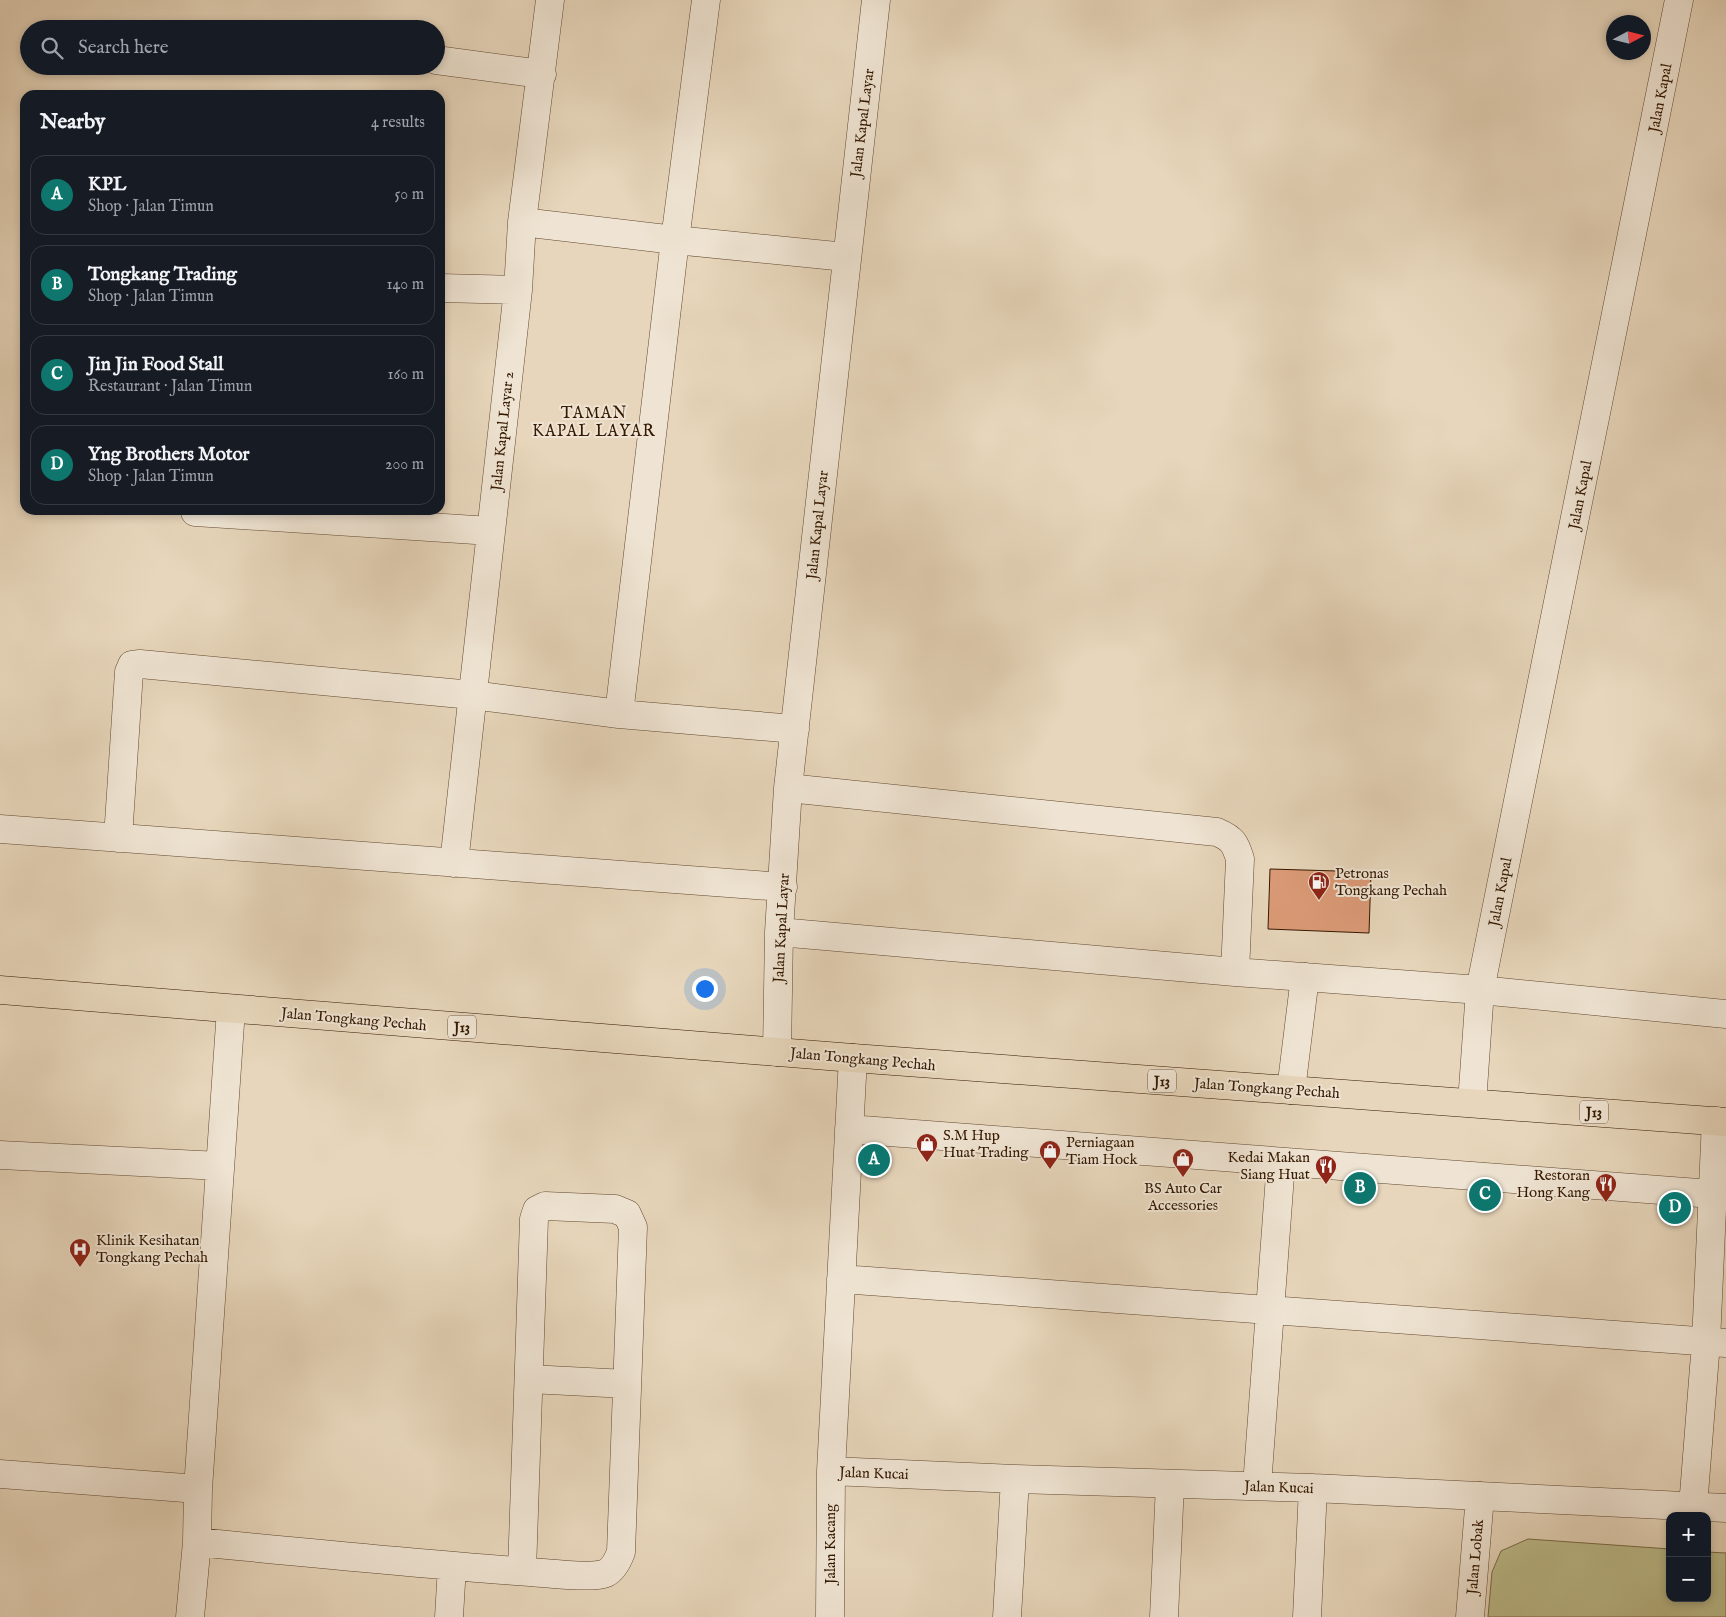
<!DOCTYPE html>
<meta charset="utf-8">
<style>
body{margin:0;font-family:"IM FELL English",serif;background:#242831;color:#f1f3f6}
.controls{position:absolute;right:15px;bottom:15px;display:grid;overflow:hidden;border-radius:10px;box-shadow:0 2px 8px #0003}
.controls button{width:45px;height:45px;display:grid;place-items:center;padding:0;border:0;border-bottom:1px solid #363941;background:#171b24;color:#f1f3f6;font:25px sans-serif}
.compass{position:absolute;left:1606px;top:15px;width:45px;height:45px;border-radius:50%;background:#171b24;box-shadow:0 2px 8px #0003;rotate:83deg}
.you{position:absolute;left:704px;top:988px;width:18px;height:18px;margin:-12px;border:4px solid #fff;border-radius:50%;background:#1a73e8;box-shadow:0 0 0 8px #1a73e833}
.badge{display:grid;place-items:center;width:32px;height:32px;border-radius:50%;background:#0f766e;color:#fff;font-size:16px;font-weight:700}
.pin{position:absolute;translate:-50% -50%;border:2px solid #fff;box-shadow:0 1px 5px #0006}
.list{margin:0;padding:0;list-style:none}
h2{display:flex;justify-content:space-between;align-items:center;height:65px;margin:0;padding:0 20px;font-size:21px}
h2 small{font-size:16px;font-weight:400;color:#9ea1a6}
.list li{display:grid;grid-template-columns:32px 1fr auto;gap:15px;align-items:center;box-sizing:border-box;height:80px;margin:0 10px 10px;padding:0 10px;border:1px solid #363941;border-radius:15px}
.list b{display:block;font-size:19px;white-space:nowrap}
.list p{margin:0;font-size:16px;white-space:nowrap;color:#9ea1a6}
.list em{font-size:16px;font-style:normal;color:#9ea1a6}
.icon{flex:none;width:28px;height:28px;fill:none;stroke:currentColor;stroke-width:2;stroke-linecap:round;stroke-linejoin:round}
.map{position:relative;flex:none;width:1726px;height:1617px;overflow:hidden}
.search{position:absolute;background:#171b24;box-shadow:0 2px 8px #0003;left:20px;top:20px;width:425px;height:55px;display:flex;align-items:center;gap:12px;box-sizing:border-box;padding:0 18px;border-radius:28px;color:#9ea1a6;font-size:19px}
.panel{position:absolute;background:#171b24;box-shadow:0 2px 8px #0003;left:20px;top:90px;width:425px;height:425px;border-radius:15px}
.map>svg:first-child{display:block}
</style>
<div class="map">
<svg width="1726" height="1617" viewBox="0 0 1726 1617">
<rect width="100%" height="100%" fill="#e7d6bb"/>
<filter id="stains"><feTurbulence type="fractalNoise" baseFrequency=".004" numOctaves="4"/><feColorMatrix values="0 0 0 0 .2 0 0 0 0 .09 0 0 0 0 .02 0 0 0 .5 -.17"/></filter>
<radialGradient id="worn" r=".72"><stop offset=".6" stop-color="#630" stop-opacity="0"/><stop offset="1" stop-color="#630" stop-opacity=".3"/></radialGradient>
<!-- green -->
<path fill="#bdbc8b" stroke="#786a46" d="M 1528,1539 L 1670,1549 L 1670,1598 L 1707,1598 L 1707,1552 L 1726,1553 L 1726,1617 L 1488,1617 L 1492,1572 L 1501,1551 Z"/>
<!-- building -->
<path fill="#db9a77" stroke="#341800" d="M 1270,869 L 1371,872 L 1369,933 L 1268,929 Z"/>
<g fill="none" stroke-linecap="round" stroke-linejoin="round">
<!-- minor casing -->
<g stroke="#61482f" stroke-width="29">
<path id="minor" d="M 436,60 L 542,74
M 522,222 L 675,240 L 846,257
M 440,288 L 518,290
M 195,512 L 491,531
M 619,714 L 675,240 L 706,0
M 788,788 L 1217,832 C 1233,839 1235,843 1240,859 L 1235,972
M 0,829 L 783,887
M 118,838 L 129,672 L 132,665 L 140,664 L 472,695 L 619,714 L 795,729
M 454,863 L 518,290 L 522,222 L 550,0
M 779,932 L 1235,972 L 1480,990 L 1726,1014
M 777,1052 L 779,932 L 788,788 L 876,0
M 1291,1090 L 1305,977
M 1472,1103 L 1480,990 L 1679,0
M 849,1129 L 1726,1195
M 0,1155 L 220,1166
M 841,1279 L 1726,1343
M 529,1379 L 627,1384
M 831,1471 L 1015,1479 L 1313,1488 L 1726,1508
M 0,1474 L 198,1489
M 1257,1486 L 1281,1162
M 1693,1507 L 1706,1342 L 1716,1121
M 197,1542 C 308,1553 419,1564 530,1572 C 546,1573 593,1579 606,1573 C 614,1569 618,1560 621,1552 L 633,1227 L 627,1214 L 615,1209 L 545,1206 L 537,1210 L 534,1219 L 522,1571
M 190,1617 L 197,1542 L 198,1489 L 231,1009
M 449,1617 L 452,1566
M 830,1617 L 831,1471 L 853,1058
M 1007,1617 L 1015,1479
M 1164,1617 L 1170,1484
M 1307,1617 L 1313,1488
M 1470,1617 L 1480,1496"/>
</g>
<!-- major casing -->
<g stroke="#341800" stroke-width="29">
<path id="major" d="M 0,990 L 853,1058 L 1726,1122"/>
</g>
<!-- minor -->
<use href="#minor" stroke="#efe4d3" stroke-width="28"/>
<!-- major -->
<use href="#major" stroke="#e7d6bb" stroke-width="28"/>
</g>
<!-- icons -->
<defs>
<g id="fuel-pin" transform="scale(1.125)"><path d="M0 17L-7.5 6A9.5 9.5 0 1 1 7.5 6Z" fill="#8f2418" stroke="#efe4d3"/><path d="M-5.5-6h7V0h2V4h1.3V-2.5L3-4.5l.8-.8L6-3V5H2.5V1h-1V6h-7ZM-4.2-4.7v3.2H.2V-4.7Z" fill="#fff"/></g>
<g id="shop-pin" transform="scale(1.125)"><path d="M0 17L-7.5 6A9.5 9.5 0 1 1 7.5 6Z" fill="#8f2418" stroke="#efe4d3"/><path d="M-5-2.5h2.3a2.7 3.5 0 0 1 5.4 0H5L5.5 6h-11ZM-1.5-2.5h3a1.5 2.3 0 0 0-3 0Z" fill="#fff"/></g>
<g id="restaurant-pin" transform="scale(1.125)"><path d="M0 17L-7.5 6A9.5 9.5 0 1 1 7.5 6Z" fill="#8f2418" stroke="#efe4d3"/><path d="M-5-6h1v4h1v-4h1v4h1v-4h1v5L-1.5 .5V6h-2V.5L-5-1ZM5-6V6H3V1.5H1.5Q1.5-4 5-6Z" fill="#fff"/></g>
<g id="hospital-pin" transform="scale(1.125)"><path d="M0 17L-7.5 6A9.5 9.5 0 1 1 7.5 6Z" fill="#8f2418" stroke="#efe4d3"/><path d="M-5-5h3v3.5h4V-5h3V5h-3V1.5h-4V5h-3Z" fill="#fff"/></g>
</defs>
<g fill-rule="evenodd">
<use href="#fuel-pin" x="1319" y="882"/>
<use href="#shop-pin" x="927" y="1144"/>
<use href="#shop-pin" x="1050" y="1151"/>
<use href="#shop-pin" x="1183" y="1159"/>
<use href="#restaurant-pin" x="1326" y="1166"/>
<use href="#restaurant-pin" x="1606" y="1184"/>
<use href="#hospital-pin" x="80" y="1249"/>
</g>
<g text-anchor="middle" stroke-width="4" stroke-linejoin="round" paint-order="stroke">
<!-- shield labels -->
<g fill="#efe4d3" stroke="#6c553f" stroke-width="1">
<rect x="448" y="1015.5" width="28" height="23" rx="4"/>
<rect x="1148" y="1069.5" width="28" height="23" rx="4"/>
<rect x="1580" y="1100.5" width="28" height="23" rx="4"/>
</g>
<g font-size="14" font-weight="bold" fill="#341800">
<text x="462" y="1032">J13</text>
<text x="1162" y="1086">J13</text>
<text x="1594" y="1117">J13</text>
</g>
<!-- street labels -->
<g font-size="15" fill="#341800" stroke="#efe4d3">
<text transform="translate(1660 98) rotate(-79)" y="5">Jalan Kapal</text>
<text transform="translate(862 123) rotate(-83)" y="5">Jalan Kapal Layar</text>
<text transform="translate(502 431) rotate(-84)" y="5">Jalan Kapal Layar 2</text>
<text transform="translate(1580 495) rotate(-79)" y="5">Jalan Kapal</text>
<text transform="translate(817 525) rotate(-84)" y="5">Jalan Kapal Layar</text>
<text transform="translate(1500 892) rotate(-79)" y="5">Jalan Kapal</text>
<text transform="translate(781 928) rotate(-87)" y="5">Jalan Kapal Layar</text>
<text transform="translate(354 1019) rotate(5)" y="5">Jalan Tongkang Pechah</text>
<text transform="translate(863 1059) rotate(5)" y="5">Jalan Tongkang Pechah</text>
<text transform="translate(1267 1088) rotate(4)" y="5">Jalan Tongkang Pechah</text>
<text transform="translate(874 1473) rotate(2)" y="5">Jalan Kucai</text>
<text transform="translate(1279 1487) rotate(2)" y="5">Jalan Kucai</text>
<text transform="translate(830 1544) rotate(-90)" y="5">Jalan Kacang</text>
<text transform="translate(1475 1557) rotate(-85)" y="5">Jalan Lobak</text>
</g>
<!-- poi labels -->
<g font-size="15" fill="#341800" stroke="#efe4d3" text-anchor="start">
<text x="1335" y="878">Petronas<tspan x="1335" dy="17">Tongkang Pechah</tspan></text>
<text x="943" y="1140">S.M Hup<tspan x="943" dy="17">Huat Trading</tspan></text>
<text x="1066" y="1147">Perniagaan<tspan x="1066" dy="17">Tiam Hock</tspan></text>
<text x="1310" y="1162" text-anchor="end">Kedai Makan<tspan x="1310" dy="17">Siang Huat</tspan></text>
<text x="1590" y="1180" text-anchor="end">Restoran<tspan x="1590" dy="17">Hong Kang</tspan></text>
<text x="1183" y="1193" text-anchor="middle">BS Auto Car<tspan x="1183" dy="17">Accessories</tspan></text>
<text x="96" y="1245">Klinik Kesihatan<tspan x="96" dy="17">Tongkang Pechah</tspan></text>
</g>
<!-- neighbourhood labels -->
<g font-size="16" letter-spacing="1" fill="#341800" stroke="#efe4d3">
<text x="594" y="418">TAMAN<tspan x="594" dy="18">KAPAL LAYAR</tspan></text>
</g>
</g>
<rect width="100%" height="100%" filter="url(#stains)"/>
<rect width="100%" height="100%" fill="url(#worn)"/>
</svg>
<div class="controls">
<button>+</button>
<button>−</button>
</div>
<svg class="compass" viewBox="-18 -18 36 36"><path d="M0-13l5 13h-10z" fill="#e53935"/><path d="M0 13l5-13h-10z" fill="#9ea1a6"/></svg>
<div class="you"></div>
<div class="pin badge" style="left:874px;top:1160px">A</div>
<div class="pin badge" style="left:1360px;top:1188px">B</div>
<div class="pin badge" style="left:1485px;top:1195px">C</div>
<div class="pin badge" style="left:1675px;top:1208px">D</div>
<div class="search"><svg class="icon" aria-label="search" viewBox="0 0 24 24"><circle cx="10" cy="10" r="6"/><path d="M15 15l6 6"/></svg>Search here</div>
<section class="panel">
<h2>Nearby<small>4 results</small></h2>
<ul class="list">
<li><span class="badge">A</span><div><b>KPL</b><p>Shop · Jalan Timun</p></div><em>50 m</em></li>
<li><span class="badge">B</span><div><b>Tongkang Trading</b><p>Shop · Jalan Timun</p></div><em>140 m</em></li>
<li><span class="badge">C</span><div><b>Jin Jin Food Stall</b><p>Restaurant · Jalan Timun</p></div><em>160 m</em></li>
<li><span class="badge">D</span><div><b>Yng Brothers Motor</b><p>Shop · Jalan Timun</p></div><em>200 m</em></li>
</ul>
</section>
</div>
